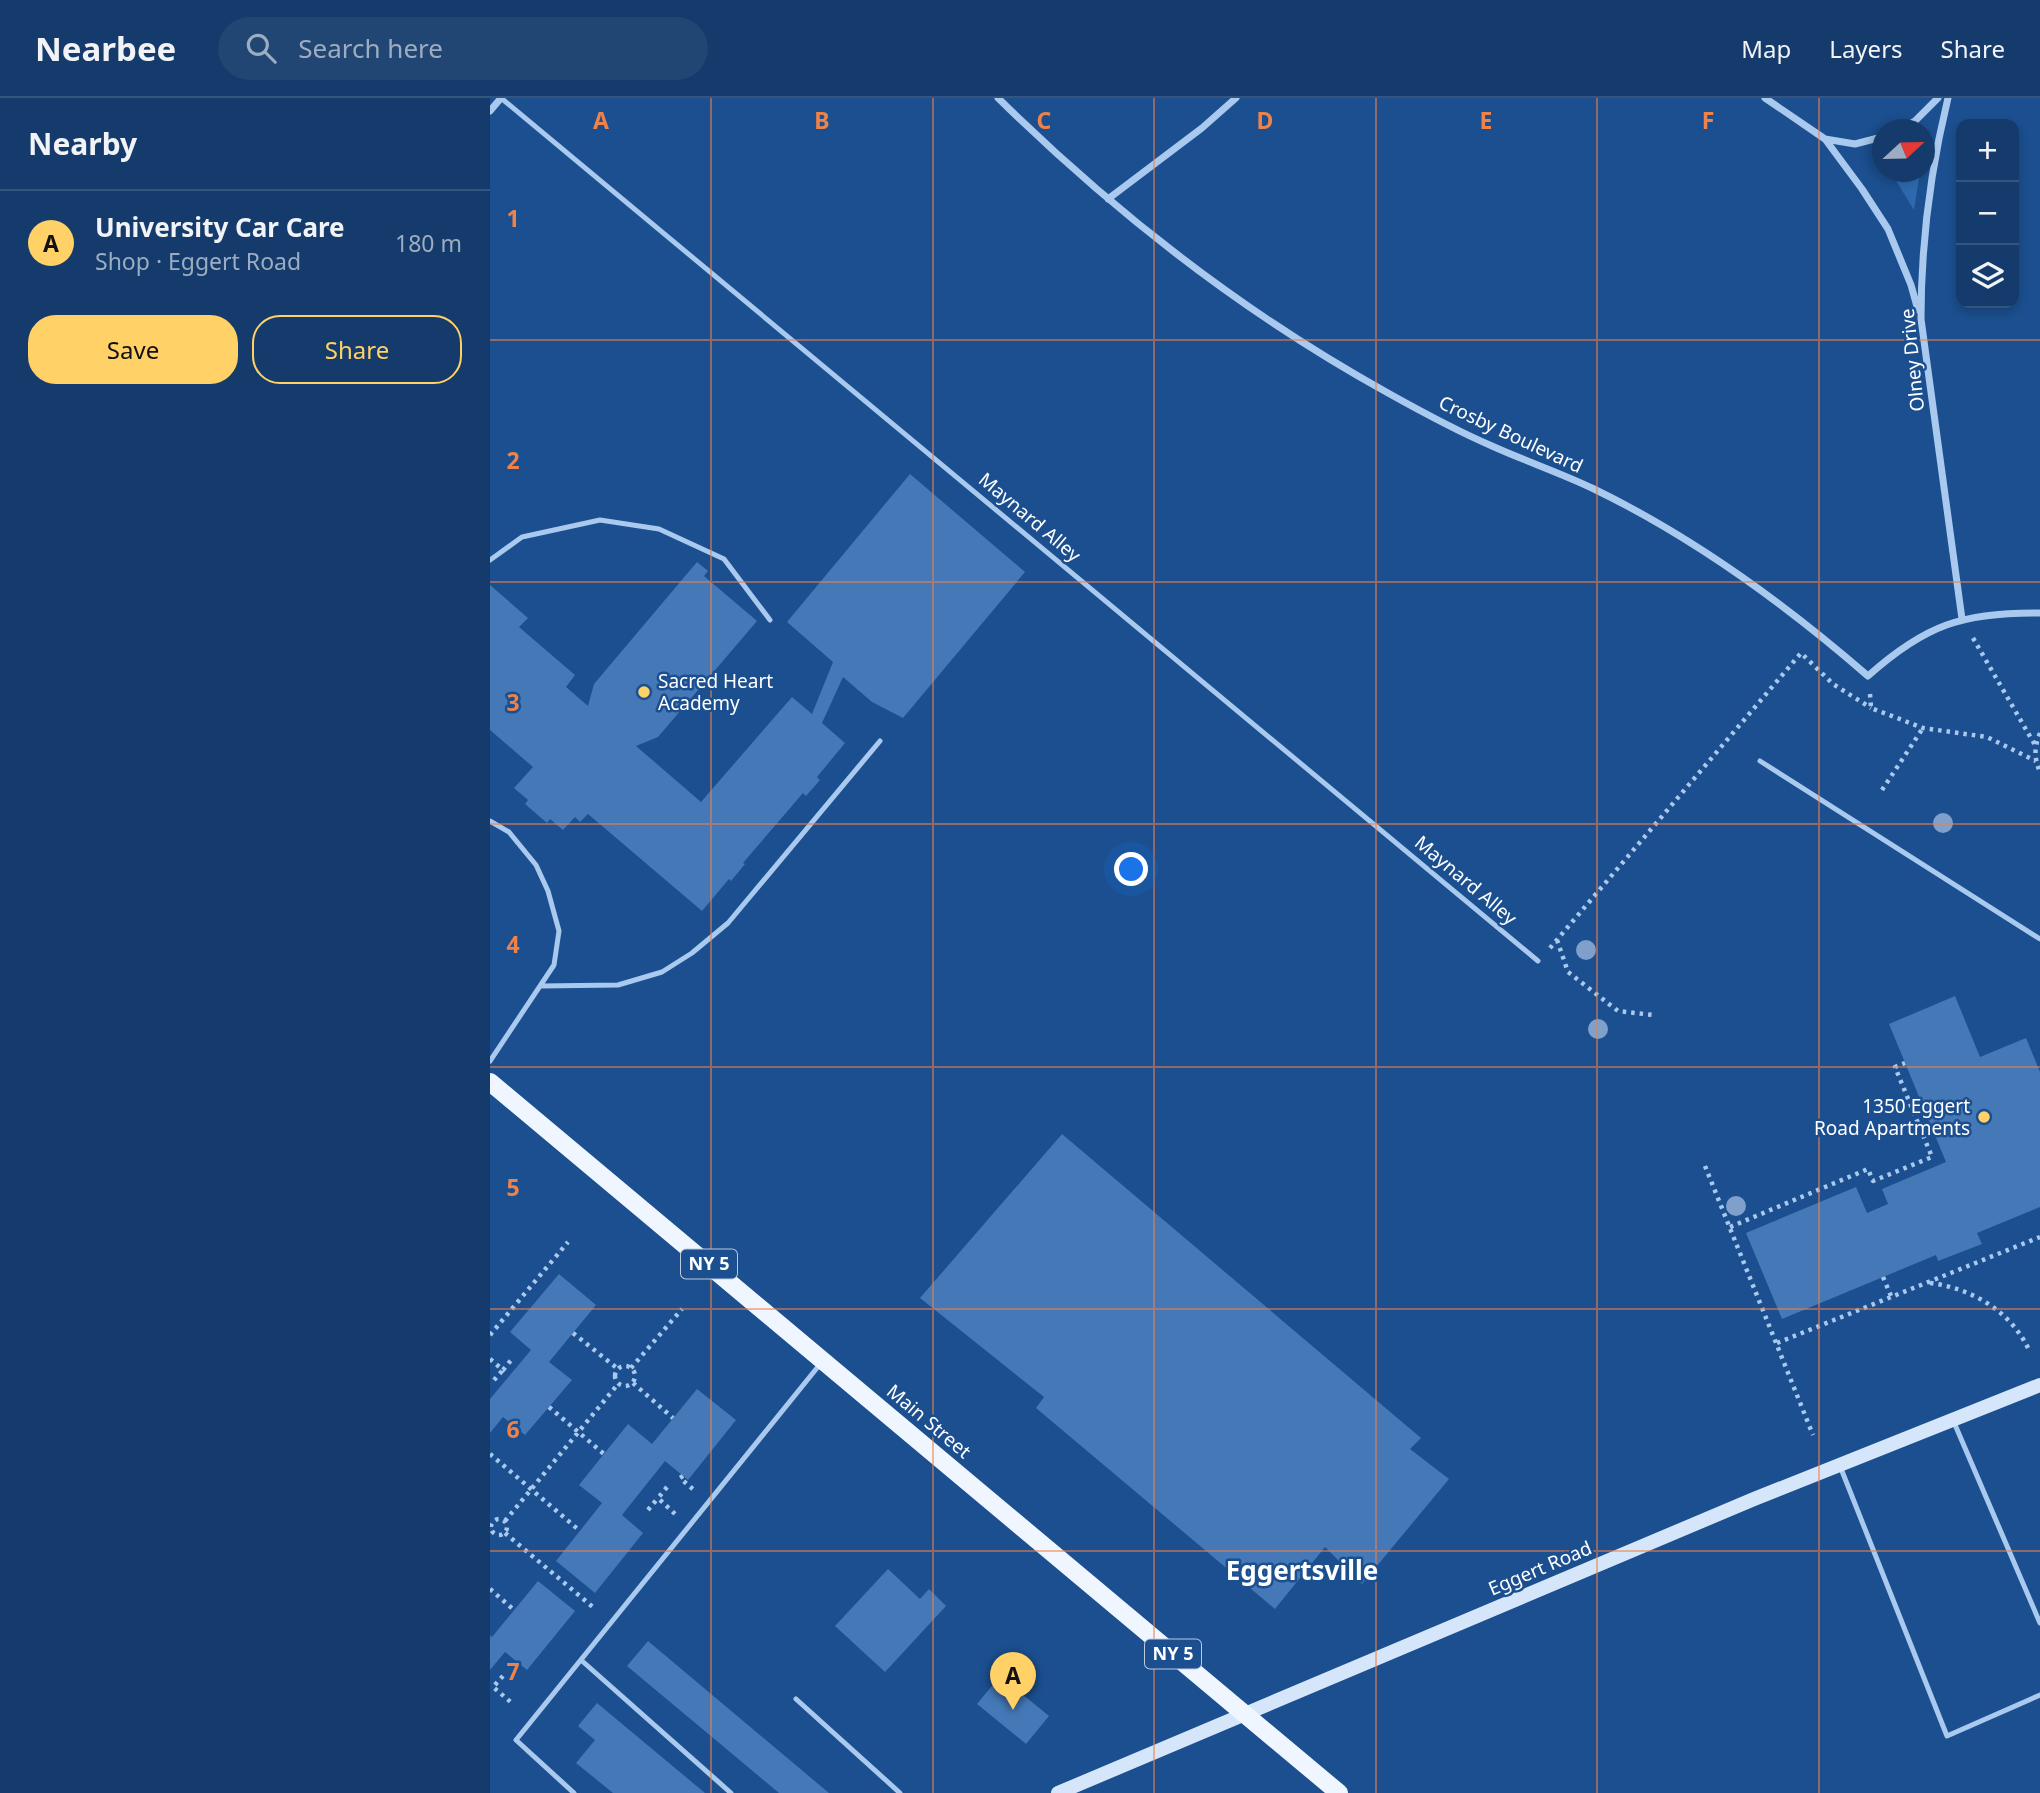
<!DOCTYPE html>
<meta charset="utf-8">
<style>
body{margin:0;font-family:"Noto Sans",sans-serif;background:#214673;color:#f1f3f6}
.controls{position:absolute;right:21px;top:21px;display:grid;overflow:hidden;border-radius:14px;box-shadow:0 4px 10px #0003}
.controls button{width:63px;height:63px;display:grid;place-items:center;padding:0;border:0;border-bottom:2px solid #33557e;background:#143b6b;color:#f1f3f6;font:35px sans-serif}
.compass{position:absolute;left:1382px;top:21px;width:63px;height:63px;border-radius:50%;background:#143b6b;box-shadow:0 4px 10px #0003;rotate:68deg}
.you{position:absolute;left:642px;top:772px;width:24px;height:24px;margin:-18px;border:5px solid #fff;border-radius:50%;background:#1a73e8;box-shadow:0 0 0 10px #1a73e833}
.badge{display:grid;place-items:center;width:46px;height:46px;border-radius:50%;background:#ffd166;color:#111;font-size:23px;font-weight:700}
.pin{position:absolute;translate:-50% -58px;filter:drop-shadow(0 2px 4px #0008)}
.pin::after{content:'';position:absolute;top:37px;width:24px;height:21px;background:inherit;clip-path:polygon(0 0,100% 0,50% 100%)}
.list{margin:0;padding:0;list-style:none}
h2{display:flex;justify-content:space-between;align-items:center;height:91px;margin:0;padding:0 28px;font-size:30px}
h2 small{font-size:23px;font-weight:400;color:#9dadc1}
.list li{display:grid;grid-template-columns:46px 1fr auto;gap:21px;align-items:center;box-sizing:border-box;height:105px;padding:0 28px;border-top:2px solid #33557e}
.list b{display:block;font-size:26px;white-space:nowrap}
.list p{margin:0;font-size:23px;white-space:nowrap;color:#9dadc1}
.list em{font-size:23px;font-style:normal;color:#9dadc1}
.actions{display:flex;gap:14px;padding:21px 28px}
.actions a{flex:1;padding:16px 0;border:2px solid #ffd166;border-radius:28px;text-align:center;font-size:24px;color:#ffd166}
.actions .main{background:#ffd166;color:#111}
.icon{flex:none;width:38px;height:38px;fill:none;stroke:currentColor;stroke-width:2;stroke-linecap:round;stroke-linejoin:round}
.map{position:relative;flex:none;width:1550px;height:1695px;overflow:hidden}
header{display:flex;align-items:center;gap:42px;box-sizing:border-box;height:98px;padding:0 35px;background:#143b6b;border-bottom:2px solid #33557e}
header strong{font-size:33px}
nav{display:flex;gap:38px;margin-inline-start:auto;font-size:24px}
.search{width:490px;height:63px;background:#214673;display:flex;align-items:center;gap:18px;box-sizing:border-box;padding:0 24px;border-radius:38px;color:#9dadc1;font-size:26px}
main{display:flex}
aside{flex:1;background:#143b6b}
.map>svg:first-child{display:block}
</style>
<header>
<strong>Nearbee</strong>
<div class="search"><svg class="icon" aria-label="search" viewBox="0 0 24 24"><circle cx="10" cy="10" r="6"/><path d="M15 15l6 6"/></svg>Search here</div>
<nav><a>Map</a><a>Layers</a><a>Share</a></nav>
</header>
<main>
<aside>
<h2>Nearby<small></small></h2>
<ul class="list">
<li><span class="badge">A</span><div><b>University Car Care</b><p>Shop · Eggert Road</p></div><em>180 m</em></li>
</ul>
<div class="actions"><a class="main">Save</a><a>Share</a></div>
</aside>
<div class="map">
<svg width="1550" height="1695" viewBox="0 0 1550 1695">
<rect width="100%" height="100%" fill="#1b4f8f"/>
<!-- green -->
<path fill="#2e69ad" d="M 1400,74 L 1430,74 L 1424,112 L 1403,78 Z"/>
<!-- building -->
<path fill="#4478b7" d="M 420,376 L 535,474 L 413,620 L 382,604 L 353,579 L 332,625 L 355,645 L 327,679 L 330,682 L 316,698 L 313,695 L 253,765 L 255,766 L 241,783 L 239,781 L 212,813 L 98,716 L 90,724 L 85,719 L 73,732 L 60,721 L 57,725 L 35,706 L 38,702 L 24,690 L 43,669 L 0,632 L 0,487 L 38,520 L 29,529 L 85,577 L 76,589 L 98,608 L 104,586 L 207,464 L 218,473 L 214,478 L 267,523 L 168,639 L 146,648 L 211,704 L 302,599 L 322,616 L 343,564 L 297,524 Z
M 1465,898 L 1490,959 L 1536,940 L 1550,974 L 1550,1109 L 1487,1135 L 1492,1146 L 1448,1163 L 1446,1157 L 1292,1221 L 1256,1135 L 1366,1089 L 1377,1115 L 1398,1106 L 1392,1091 L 1456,1064 L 1399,926 Z
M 572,1036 L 931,1340 L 920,1351 L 959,1381 L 872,1486 L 835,1449 L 785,1511 L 546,1310 L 554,1299 L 430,1200 Z
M 69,1176 L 106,1207 L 59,1264 L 82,1282 L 35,1337 L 13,1319 L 0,1335 L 0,1301 L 41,1252 L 20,1234 Z
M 207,1291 L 246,1322 L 198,1382 L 175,1363 L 132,1417 L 153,1435 L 105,1495 L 66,1463 L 112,1405 L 89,1387 L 138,1326 L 162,1346 Z
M 398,1471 L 430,1501 L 439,1491 L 456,1508 L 395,1574 L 345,1528 Z
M 48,1483 L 85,1513 L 37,1572 L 15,1554 L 0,1572 L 0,1537 L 2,1539 Z
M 158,1543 L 339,1695 L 289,1695 L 137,1568 Z
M 510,1578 L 559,1618 L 536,1646 L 487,1606 Z
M 107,1605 L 215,1695 L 123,1695 L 86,1665 L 105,1642 L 88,1628 Z"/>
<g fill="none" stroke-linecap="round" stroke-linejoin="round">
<!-- path -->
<path stroke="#a9c9ee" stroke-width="4.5" stroke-dasharray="3.5 5" stroke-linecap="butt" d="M 1483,540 L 1545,647
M 1380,596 L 1381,610 L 1433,630 L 1497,639 L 1546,663
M 1550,635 C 1544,650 1544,660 1550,674
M 1392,692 L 1433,630
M 1067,842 L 1078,874 L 1128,913 L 1163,917
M 1060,850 L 1311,555 L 1343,586 L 1381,610
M 1215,1068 L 1323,1337
M 1240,1129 L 1378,1071 L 1383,1083 L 1442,1059 L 1405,969 L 1415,965
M 1393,1179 L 1401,1198
M 1440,1185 C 1481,1190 1520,1213 1538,1250
M 83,1235 L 128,1271
M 0,1237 L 78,1144
M 1287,1245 L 1550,1139
M 0,1261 L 13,1272 L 22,1261
M125 1278a10 10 0 1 1 20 0a10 10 0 1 1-20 0Z
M 141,1270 L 192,1211
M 4,1282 L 13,1272
M 143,1285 L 183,1320
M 59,1309 L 114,1356
M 0,1356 L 90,1433
M 193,1378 L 190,1380 L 204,1392
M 177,1389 L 168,1400 L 185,1416
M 158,1412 L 168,1400
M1 1429a8 8 0 1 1 16 0a8 8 0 1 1-16 0Z
M 15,1423 L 128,1286
M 15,1435 L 104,1510
M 0,1491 L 24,1512
M 13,1578 L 3,1589 L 23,1606"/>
<!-- lane -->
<path stroke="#a9c9ee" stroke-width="5" d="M 11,0 L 1048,863
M 0,462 L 32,439 L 110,422 L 169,431 L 234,461 L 280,522
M 1270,663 L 1550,841
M 0,723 L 19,734 L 46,767 L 58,793 L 69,833 L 64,867 L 0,963
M 51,888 L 128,887 L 172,874 L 202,855 L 238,825 L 390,643
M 1463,1322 L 1550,1525
M 1350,1368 L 1457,1638 L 1550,1597
M 91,1562 L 241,1695
M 306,1601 L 410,1695
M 84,1695 L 26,1642 L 331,1265"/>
<!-- street -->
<path stroke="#a9c9ee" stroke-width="7" d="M 508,0 C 624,114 755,216 898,295 C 932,314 967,333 1002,348 C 1035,363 1071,375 1104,391 C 1205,440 1294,505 1378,578 C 1435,527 1473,514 1550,515
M 1275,0 L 1335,41 L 1372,91 L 1398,131 L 1421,187 L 1428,212
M 1458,0 C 1440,74 1431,146 1431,221 L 1472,521
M 0,13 L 11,0
M 1408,32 L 1425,23 L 1448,0
M 1335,41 L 1365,46 L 1392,39
M 618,101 L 712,30 L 746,0"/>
<!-- secondary -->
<path stroke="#d6e6fa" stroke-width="14" d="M 568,1695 L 1264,1401 L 1550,1287"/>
<!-- primary -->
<path stroke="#f0f6ff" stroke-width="18" d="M 0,984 L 849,1695"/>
</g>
<!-- trees -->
<g fill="#7ea0ca">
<circle cx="1453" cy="725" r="10"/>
<circle cx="1096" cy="852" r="10"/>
<circle cx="1108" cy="931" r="10"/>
<circle cx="1246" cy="1108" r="10"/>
</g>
<!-- grid -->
<path fill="none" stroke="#ee8249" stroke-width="2" stroke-opacity="0.55" d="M 221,0 L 221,1695M 443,0 L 443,1695M 664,0 L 664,1695M 886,0 L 886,1695M 1107,0 L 1107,1695M 1329,0 L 1329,1695M 0,242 L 1550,242M 0,484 L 1550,484M 0,726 L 1550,726M 0,969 L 1550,969M 0,1211 L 1550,1211M 0,1453 L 1550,1453"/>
<!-- markers -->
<g fill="#ffd166" stroke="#1b4f8f" stroke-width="2.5">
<circle cx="154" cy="594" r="7"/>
<circle cx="1494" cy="1019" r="7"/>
</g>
<g text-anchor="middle" stroke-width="5" stroke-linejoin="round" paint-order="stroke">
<!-- shield labels -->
<g fill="#1b4f8f" stroke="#bbcadd" stroke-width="2">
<rect x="191" y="1151.5" width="56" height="29" rx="5"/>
<rect x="655" y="1541.5" width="56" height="29" rx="5"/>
</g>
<g font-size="18" font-weight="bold" fill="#fff">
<text x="219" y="1172">NY 5</text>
<text x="683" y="1562">NY 5</text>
</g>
<!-- street labels -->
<g font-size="19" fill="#fff" stroke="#1b4f8f">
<text transform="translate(1422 262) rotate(-96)" y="7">Olney Drive</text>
<text transform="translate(1021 336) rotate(25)" y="7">Crosby Boulevard</text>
<text transform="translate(540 419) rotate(40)" y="7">Maynard Alley</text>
<text transform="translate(976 782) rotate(40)" y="7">Maynard Alley</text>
<text transform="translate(439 1323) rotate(40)" y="7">Main Street</text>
<text transform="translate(1050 1470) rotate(-23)" y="7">Eggert Road</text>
</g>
<!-- poi labels -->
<g font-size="19" fill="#fff" stroke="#1b4f8f" text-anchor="start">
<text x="168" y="590">Sacred Heart<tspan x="168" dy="22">Academy</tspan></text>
<text x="1480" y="1015" text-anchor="end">1350 Eggert<tspan x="1480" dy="22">Road Apartments</tspan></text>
</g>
<!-- district labels -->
<g font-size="26" font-weight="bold" fill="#fff" stroke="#1b4f8f">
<text x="812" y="1482">Eggertsville</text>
</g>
</g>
<g font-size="23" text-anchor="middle" font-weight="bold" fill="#ee8249" stroke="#1b4f8f" stroke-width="5" stroke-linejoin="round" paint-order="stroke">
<text x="111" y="31">A</text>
<text x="332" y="31">B</text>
<text x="554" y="31">C</text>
<text x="775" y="31">D</text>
<text x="996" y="31">E</text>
<text x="1218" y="31">F</text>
<text x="23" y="129">1</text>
<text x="23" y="371">2</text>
<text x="23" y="613">3</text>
<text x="23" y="855">4</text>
<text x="23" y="1098">5</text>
<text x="23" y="1340">6</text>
<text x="23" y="1582">7</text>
</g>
</svg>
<div class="controls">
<button>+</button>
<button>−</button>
<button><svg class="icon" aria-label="layers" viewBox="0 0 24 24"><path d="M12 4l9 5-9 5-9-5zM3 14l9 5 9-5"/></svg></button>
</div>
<svg class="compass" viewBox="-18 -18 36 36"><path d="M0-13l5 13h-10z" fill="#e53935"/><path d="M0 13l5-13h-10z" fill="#9dadc1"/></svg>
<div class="you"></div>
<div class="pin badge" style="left:523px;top:1612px">A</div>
</div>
</main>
